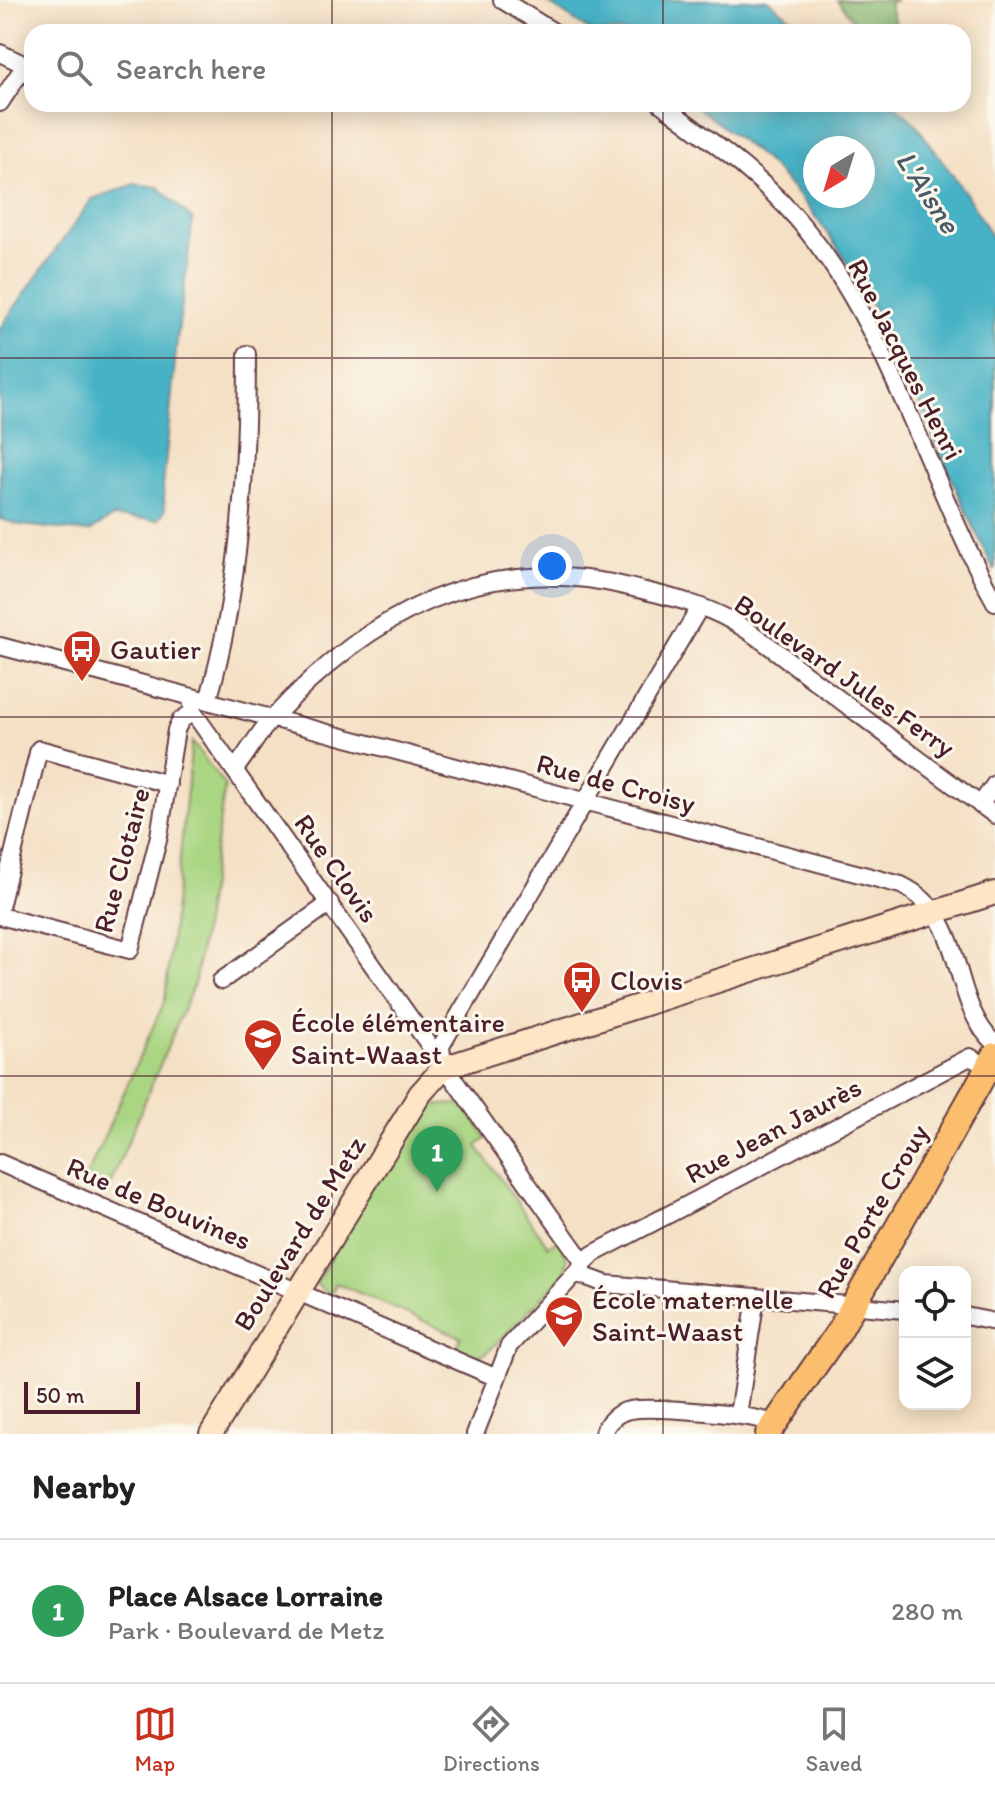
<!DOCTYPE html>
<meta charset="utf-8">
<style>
body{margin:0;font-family:Itim,sans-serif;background:#f2f2f2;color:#222}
.controls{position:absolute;right:24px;bottom:24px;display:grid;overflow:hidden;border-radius:16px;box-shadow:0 4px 20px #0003}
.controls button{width:72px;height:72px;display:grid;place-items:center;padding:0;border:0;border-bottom:2px solid #e0e0e0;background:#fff;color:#222;font:40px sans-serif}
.compass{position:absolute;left:803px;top:136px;width:72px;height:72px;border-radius:50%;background:#fff;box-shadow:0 4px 20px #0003;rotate:218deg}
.scale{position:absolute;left:24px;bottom:20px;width:116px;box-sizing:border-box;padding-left:8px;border:4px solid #4a1f2b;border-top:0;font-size:22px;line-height:28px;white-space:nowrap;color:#4a1f2b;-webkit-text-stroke:6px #fbf7ec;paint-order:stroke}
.you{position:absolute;left:552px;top:566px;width:28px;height:28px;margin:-20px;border:6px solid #fff;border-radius:50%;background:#1a73e8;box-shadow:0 0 0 12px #1a73e833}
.badge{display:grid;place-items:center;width:52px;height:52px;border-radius:50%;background:#c8321e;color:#fff;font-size:26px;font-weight:700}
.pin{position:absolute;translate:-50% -66px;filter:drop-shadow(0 2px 4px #0008)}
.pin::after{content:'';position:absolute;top:42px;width:28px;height:24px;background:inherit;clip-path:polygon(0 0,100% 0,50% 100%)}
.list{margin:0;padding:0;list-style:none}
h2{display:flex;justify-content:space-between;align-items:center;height:104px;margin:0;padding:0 32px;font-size:34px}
h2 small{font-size:26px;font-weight:400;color:#767676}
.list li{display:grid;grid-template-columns:52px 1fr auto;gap:24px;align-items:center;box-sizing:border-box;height:144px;padding:0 32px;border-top:2px solid #e0e0e0}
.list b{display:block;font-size:30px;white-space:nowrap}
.list p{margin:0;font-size:26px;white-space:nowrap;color:#767676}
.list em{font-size:26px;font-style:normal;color:#767676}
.icon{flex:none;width:44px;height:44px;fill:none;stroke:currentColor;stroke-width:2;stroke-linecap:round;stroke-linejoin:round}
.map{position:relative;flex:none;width:995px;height:1434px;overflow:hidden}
.search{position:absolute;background:#fff;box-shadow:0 4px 20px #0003;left:24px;right:24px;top:24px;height:88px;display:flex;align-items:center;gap:20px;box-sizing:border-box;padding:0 28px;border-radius:24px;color:#767676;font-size:30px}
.sheet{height:248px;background:#fff}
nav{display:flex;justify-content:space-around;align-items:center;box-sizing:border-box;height:112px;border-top:2px solid #e0e0e0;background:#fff;font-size:22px;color:#767676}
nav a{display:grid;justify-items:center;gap:4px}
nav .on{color:#c8321e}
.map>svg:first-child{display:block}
</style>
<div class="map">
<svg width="995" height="1434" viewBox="0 0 995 1434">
<rect width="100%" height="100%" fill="#fbf7ec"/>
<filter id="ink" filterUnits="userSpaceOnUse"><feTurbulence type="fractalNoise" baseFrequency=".0125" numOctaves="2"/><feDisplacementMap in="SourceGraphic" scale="16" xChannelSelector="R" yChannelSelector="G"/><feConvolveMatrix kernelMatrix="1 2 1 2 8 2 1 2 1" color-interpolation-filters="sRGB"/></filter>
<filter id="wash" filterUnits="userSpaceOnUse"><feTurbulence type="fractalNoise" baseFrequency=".006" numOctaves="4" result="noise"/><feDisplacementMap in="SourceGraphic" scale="32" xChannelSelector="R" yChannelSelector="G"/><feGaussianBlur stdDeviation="1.8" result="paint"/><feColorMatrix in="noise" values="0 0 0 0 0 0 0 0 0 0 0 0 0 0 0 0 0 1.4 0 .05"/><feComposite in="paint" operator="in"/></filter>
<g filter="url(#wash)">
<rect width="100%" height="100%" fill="#f4e0c4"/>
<!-- green -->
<path fill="#aad683" stroke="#7a7a57" stroke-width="2" d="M 192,742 L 225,786 L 195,981 L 107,1192 L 84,1182 L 165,1000 Z
M 463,1104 L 487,1138 L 477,1146 L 548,1246 L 559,1239 L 568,1259 L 564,1275 L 488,1352 L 476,1357 L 456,1350 L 461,1337 L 336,1283 L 330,1296 L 316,1284 L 415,1106 Z"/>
<!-- forest -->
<path fill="#87b771" stroke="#686b4e" stroke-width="2" d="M 837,0 L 896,0 L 889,3 L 898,32 L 862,32 Z"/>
<!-- water -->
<path fill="#47b2c5" stroke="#486878" stroke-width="2" fill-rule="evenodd" d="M 543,0 L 768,0 L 808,32 L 592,32 Z
M 694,104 L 893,104 L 914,122 L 967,195 L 995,243 L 995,571 C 926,437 885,284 778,173 C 754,148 721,127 694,104 ZM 863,148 L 863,196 L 815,196 L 815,148 Z
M 135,184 L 158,187 L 193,220 L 177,340 L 163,487 L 165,510 L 158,520 L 113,517 L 89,532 L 20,525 L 0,519 L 0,328 L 92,199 Z"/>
</g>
<g filter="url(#ink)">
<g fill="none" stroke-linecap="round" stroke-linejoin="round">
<!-- minor casing -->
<g stroke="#643c42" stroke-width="20">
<path id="minor" d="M 502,0 L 554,32
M 0,53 L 25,65 L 0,103
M 661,104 C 713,142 768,181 808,232 C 892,337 930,485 995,602
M 0,646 L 901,885 C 969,917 947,999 995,1044
M 191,699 L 193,712 L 584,1263
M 208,701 C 240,590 247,468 247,354
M 234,770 C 248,754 256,736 270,721 C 368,614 482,550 629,587 C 663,595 700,603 732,621 C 761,637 788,661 815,681 C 875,726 934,772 995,815
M 980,805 L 995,784
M 0,907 L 39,749 L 168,784
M 0,916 L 130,950 L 159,836 L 176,730 L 181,720 L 193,712
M 221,981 L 330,903
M 443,1067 L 441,1046 L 452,1027 L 700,607
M 0,1163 L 497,1378 L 509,1346 L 593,1254 L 970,1057 L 988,1067
M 576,1273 L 606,1284 L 905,1310
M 965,1316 L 995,1322
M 738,1415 L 756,1297
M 475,1434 L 497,1378
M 603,1434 C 606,1423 617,1412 630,1410 C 653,1406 755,1414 775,1424"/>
</g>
<!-- secondary casing -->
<g stroke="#643c42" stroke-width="26">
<path id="secondary" d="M 211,1434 L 420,1094 L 443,1068 L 995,893"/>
</g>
<!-- primary casing -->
<g stroke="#643c42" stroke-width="28">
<path id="primary" d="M 768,1434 L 839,1331 L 995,1055"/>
</g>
<!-- minor -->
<use href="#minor" stroke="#fff" stroke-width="16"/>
<!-- secondary -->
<use href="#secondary" stroke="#fde5c5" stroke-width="22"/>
<!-- primary -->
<use href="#primary" stroke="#fbbd6e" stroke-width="24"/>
</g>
</g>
<!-- grid -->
<path fill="none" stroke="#4a1f2b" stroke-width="2" stroke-opacity="0.55" d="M 332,0 L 332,32M 663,0 L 663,32M 332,104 L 332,1434M 663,104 L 663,1434M 0,358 L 995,358M 0,717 L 995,717M 0,1076 L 995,1076"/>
<!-- icons -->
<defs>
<g id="bus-pin" transform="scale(2)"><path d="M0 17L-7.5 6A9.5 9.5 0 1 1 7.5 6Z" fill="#c8321e" stroke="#fbf7ec"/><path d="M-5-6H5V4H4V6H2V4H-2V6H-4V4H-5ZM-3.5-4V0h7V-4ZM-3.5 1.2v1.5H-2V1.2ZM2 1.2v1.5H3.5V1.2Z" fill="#fff"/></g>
<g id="school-pin" transform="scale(2)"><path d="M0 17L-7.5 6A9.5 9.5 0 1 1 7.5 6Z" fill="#c8321e" stroke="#fbf7ec"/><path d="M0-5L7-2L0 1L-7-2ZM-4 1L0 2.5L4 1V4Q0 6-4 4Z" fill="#fff"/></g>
</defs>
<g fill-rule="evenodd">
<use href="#bus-pin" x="82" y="649"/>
<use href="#bus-pin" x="582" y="980"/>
<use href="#school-pin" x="263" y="1038"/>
<use href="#school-pin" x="564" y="1315"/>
</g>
<g text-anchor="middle" stroke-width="6" stroke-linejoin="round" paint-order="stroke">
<!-- street labels -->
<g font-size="28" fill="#4a1f2b" stroke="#fbf7ec">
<text transform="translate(906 359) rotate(63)" y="10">Rue Jacques Henri</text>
<text transform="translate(845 675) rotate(35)" y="10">Boulevard Jules Ferry</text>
<text transform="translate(616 783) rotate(15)" y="10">Rue de Croisy</text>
<text transform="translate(121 860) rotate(-75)" y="10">Rue Clotaire</text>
<text transform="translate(337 868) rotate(55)" y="10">Rue Clovis</text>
<text transform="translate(773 1130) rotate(-28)" y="10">Rue Jean Jaurès</text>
<text transform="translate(159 1203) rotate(23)" y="10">Rue de Bouvines</text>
<text transform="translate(872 1211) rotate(-60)" y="10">Rue Porte Crouy</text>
<text transform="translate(299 1233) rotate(-58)" y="10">Boulevard de Metz</text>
</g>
<!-- poi labels -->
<g font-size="28" fill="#4a1f2b" stroke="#fbf7ec" text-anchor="start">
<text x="110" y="659">Gautier</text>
<text x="610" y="990">Clovis</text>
<text x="291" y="1032">École élémentaire<tspan x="291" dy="32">Saint-Waast</tspan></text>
<text x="592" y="1309">École maternelle<tspan x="592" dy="32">Saint-Waast</tspan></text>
</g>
<!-- water labels -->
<g font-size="30" font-style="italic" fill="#495a69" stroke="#fbf7ec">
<text transform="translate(928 192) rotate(57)" y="10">L'Aisne</text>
</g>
</g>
</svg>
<div class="controls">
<button><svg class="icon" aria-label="locate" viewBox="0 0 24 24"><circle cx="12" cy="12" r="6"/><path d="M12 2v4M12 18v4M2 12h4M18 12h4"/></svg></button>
<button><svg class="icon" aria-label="layers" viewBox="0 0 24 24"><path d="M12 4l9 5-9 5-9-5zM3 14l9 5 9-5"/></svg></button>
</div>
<svg class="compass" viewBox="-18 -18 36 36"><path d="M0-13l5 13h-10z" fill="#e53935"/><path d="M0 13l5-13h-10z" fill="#767676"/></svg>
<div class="scale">50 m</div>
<div class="you"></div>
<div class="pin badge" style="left:437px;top:1192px;background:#2e9e5b">1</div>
<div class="search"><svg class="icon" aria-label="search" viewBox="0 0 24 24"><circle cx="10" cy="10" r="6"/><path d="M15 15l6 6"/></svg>Search here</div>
</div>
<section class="sheet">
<h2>Nearby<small></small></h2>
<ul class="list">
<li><span class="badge" style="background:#2e9e5b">1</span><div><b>Place Alsace Lorraine</b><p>Park · Boulevard de Metz</p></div><em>280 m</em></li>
</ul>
</section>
<nav>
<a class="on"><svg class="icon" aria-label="map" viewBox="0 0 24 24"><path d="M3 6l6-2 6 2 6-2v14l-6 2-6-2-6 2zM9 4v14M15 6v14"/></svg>Map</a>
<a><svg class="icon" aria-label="directions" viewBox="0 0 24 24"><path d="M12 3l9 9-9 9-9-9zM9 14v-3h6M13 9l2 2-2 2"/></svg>Directions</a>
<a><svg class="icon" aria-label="saved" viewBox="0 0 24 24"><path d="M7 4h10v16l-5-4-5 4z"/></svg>Saved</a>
</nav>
